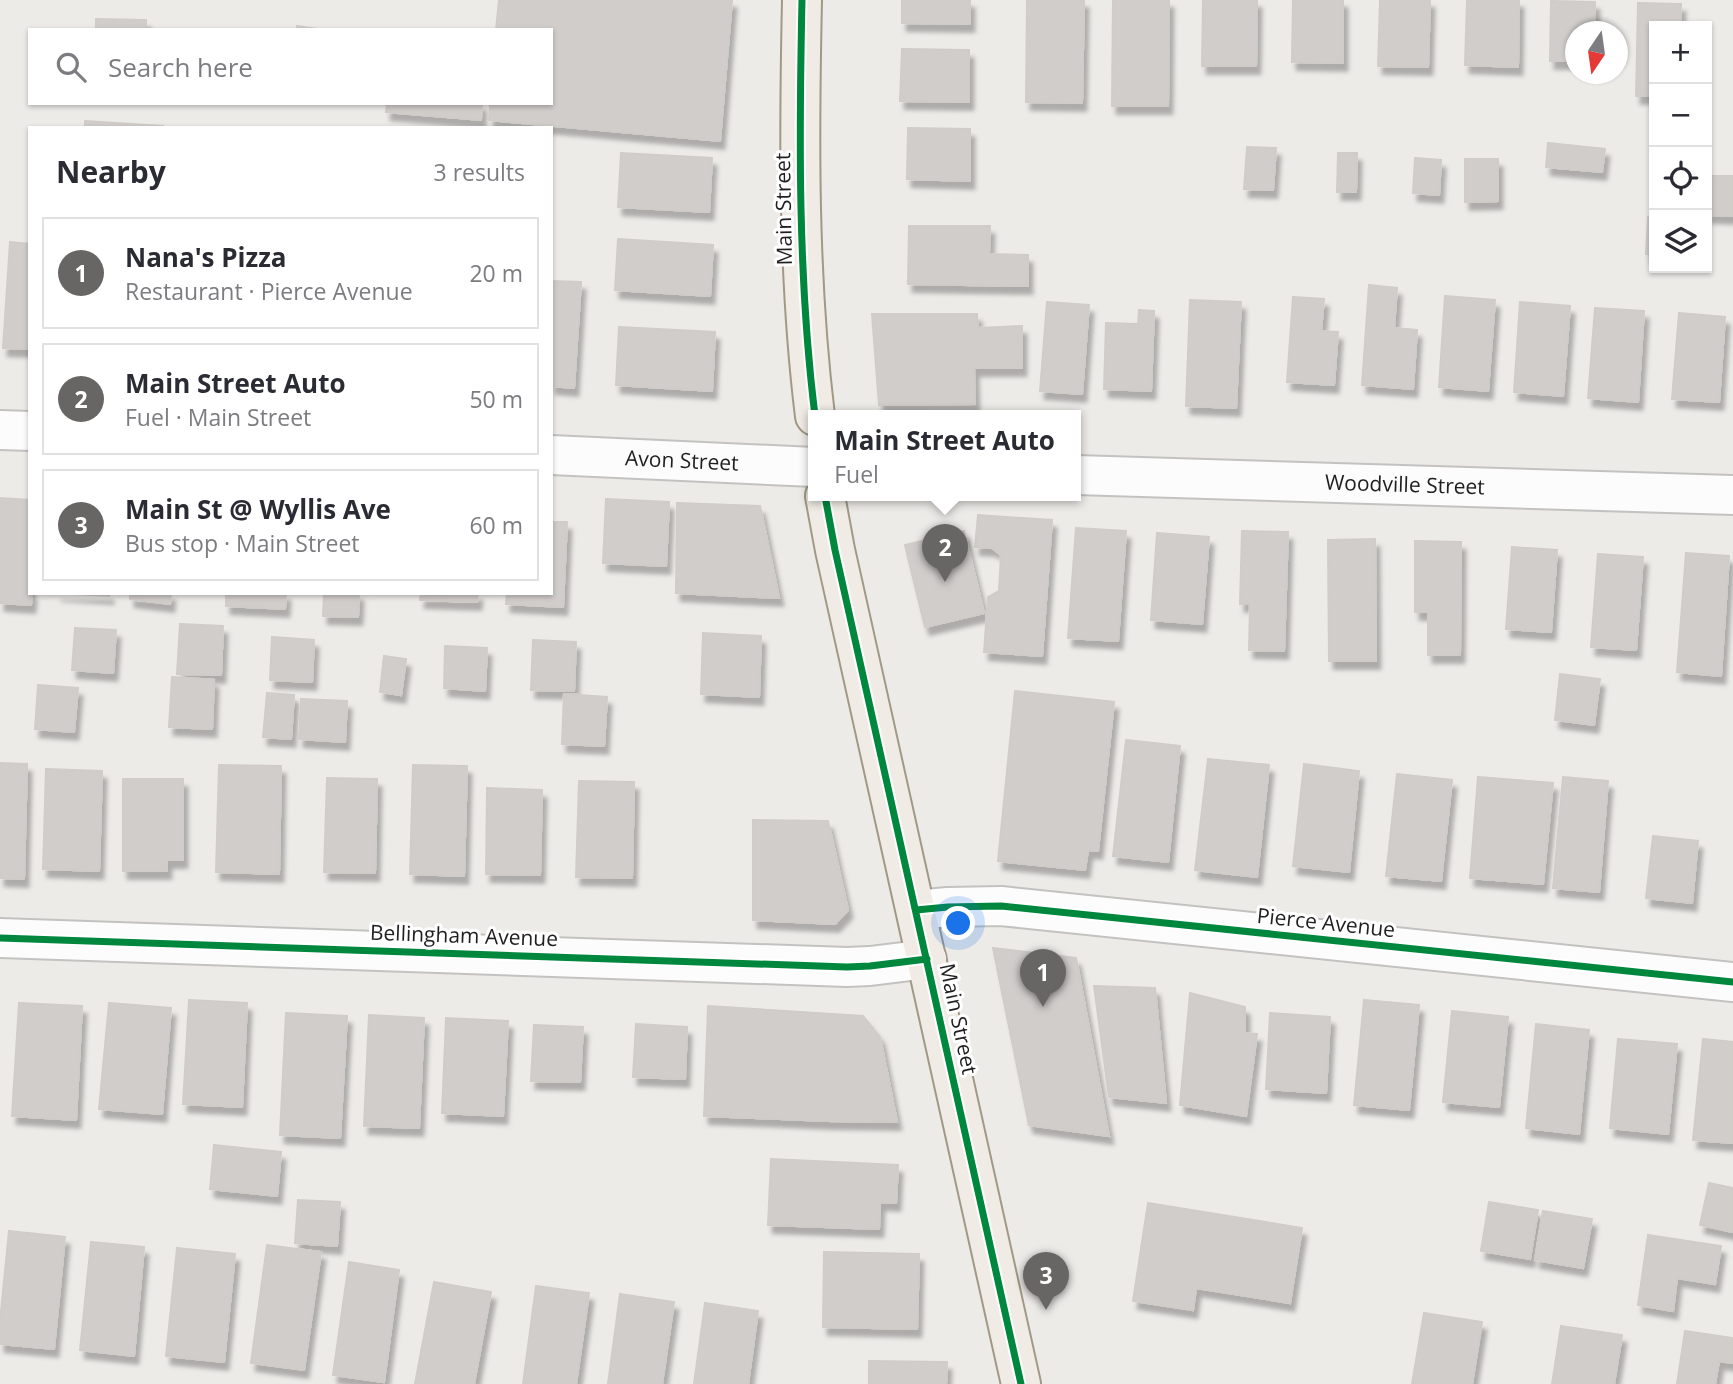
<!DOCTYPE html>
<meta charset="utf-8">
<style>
body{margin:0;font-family:"Open Sans",sans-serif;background:#f2f2f3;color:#2b2b33}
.controls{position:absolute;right:21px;top:21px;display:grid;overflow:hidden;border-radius:0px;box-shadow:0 2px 5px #0004}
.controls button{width:63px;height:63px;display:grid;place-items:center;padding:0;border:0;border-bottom:2px solid #e1e1e2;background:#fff;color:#2b2b33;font:35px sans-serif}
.compass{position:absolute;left:1565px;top:21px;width:63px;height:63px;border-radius:50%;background:#fff;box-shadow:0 2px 5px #0004;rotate:193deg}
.you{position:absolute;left:959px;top:924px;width:24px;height:24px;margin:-18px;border:5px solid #fff;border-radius:50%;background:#1a73e8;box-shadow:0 0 0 10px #1a73e833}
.badge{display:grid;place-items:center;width:46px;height:46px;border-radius:50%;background:#676665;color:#fff;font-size:23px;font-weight:700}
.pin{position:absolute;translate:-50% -58px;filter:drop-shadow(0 2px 4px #0008)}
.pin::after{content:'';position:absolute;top:37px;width:24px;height:21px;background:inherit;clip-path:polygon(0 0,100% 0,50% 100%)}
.popup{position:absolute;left:808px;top:410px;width:273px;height:91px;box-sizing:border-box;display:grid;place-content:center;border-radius:0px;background:#fff;filter:drop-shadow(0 2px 5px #0005);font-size:23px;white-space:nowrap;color:#7c7c81}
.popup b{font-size:26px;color:#2b2b33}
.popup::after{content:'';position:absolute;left:50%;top:100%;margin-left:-14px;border:14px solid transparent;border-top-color:#fff}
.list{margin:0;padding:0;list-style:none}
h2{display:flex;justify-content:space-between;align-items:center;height:91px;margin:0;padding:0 28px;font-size:30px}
h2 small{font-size:23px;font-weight:400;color:#7c7c81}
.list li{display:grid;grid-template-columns:46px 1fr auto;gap:21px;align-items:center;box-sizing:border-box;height:112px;margin:0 14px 14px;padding:0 14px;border:2px solid #e1e1e2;border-radius:0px}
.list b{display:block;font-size:26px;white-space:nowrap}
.list p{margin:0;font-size:23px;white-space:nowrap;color:#7c7c81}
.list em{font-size:23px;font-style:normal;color:#7c7c81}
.icon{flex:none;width:38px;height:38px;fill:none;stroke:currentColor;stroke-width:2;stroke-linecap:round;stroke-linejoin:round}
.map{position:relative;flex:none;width:1733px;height:1384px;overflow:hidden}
.search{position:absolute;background:#fff;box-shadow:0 2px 5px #0004;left:28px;top:28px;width:525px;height:77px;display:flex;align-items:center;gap:18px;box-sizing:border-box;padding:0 24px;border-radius:0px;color:#7c7c81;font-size:26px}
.panel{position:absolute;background:#fff;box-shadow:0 2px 5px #0004;left:28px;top:126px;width:525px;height:469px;border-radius:0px}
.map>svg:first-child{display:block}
</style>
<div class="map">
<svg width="1733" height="1384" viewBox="0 0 1733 1384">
<defs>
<filter id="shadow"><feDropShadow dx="4.5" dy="8" stdDeviation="2" flood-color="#0004"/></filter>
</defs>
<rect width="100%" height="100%" fill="#edebe8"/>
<!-- building -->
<path fill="#d0cdcb" stroke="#d0cdc9" stroke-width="2" filter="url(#shadow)" d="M 499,0 L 732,0 L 720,141 L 489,120 L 490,103 L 551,103 L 551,30 L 496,30 Z
M 902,0 L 970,0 L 970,24 L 902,23 Z
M 1027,0 L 1084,0 L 1082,103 L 1026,102 Z
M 1113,0 L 1169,0 L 1168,106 L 1112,106 Z
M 1203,0 L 1257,0 L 1256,66 L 1202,66 Z
M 1293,0 L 1343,0 L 1343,63 L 1292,62 Z
M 1380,0 L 1430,0 L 1428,67 L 1378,66 Z
M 1467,0 L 1519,0 L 1518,67 L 1465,65 Z
M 1551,1 L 1595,2 L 1594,32 L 1576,32 L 1576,61 L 1550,61 Z
M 1638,3 L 1681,4 L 1680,26 L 1654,26 L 1654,96 L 1636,96 Z
M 96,19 L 146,20 L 146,30 L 96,30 Z
M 297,26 L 325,30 L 297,30 Z
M 902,49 L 969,50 L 969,102 L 900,101 Z
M 387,103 L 482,103 L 481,120 L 386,112 Z
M 85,121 L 163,126 L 163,128 L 85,128 Z
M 908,128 L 970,129 L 970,181 L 907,179 Z
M 1548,143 L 1605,149 L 1602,172 L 1546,167 Z
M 1247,147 L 1276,148 L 1273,190 L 1244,189 Z
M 621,153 L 712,158 L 709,212 L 618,207 Z
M 1338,153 L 1357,153 L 1356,192 L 1337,192 Z
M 1415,158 L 1441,160 L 1439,195 L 1413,193 Z
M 1465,159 L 1498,159 L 1498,201 L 1465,202 Z
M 1707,176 L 1733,176 L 1733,216 L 1707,215 Z
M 1648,217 L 1654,217 L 1654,255 L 1646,254 Z
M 909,226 L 990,226 L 989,254 L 1028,255 L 1028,286 L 908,284 Z
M 618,239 L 713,245 L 710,296 L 615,290 Z
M 10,242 L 30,244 L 30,349 L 3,348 Z
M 551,281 L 581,282 L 574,388 L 551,386 Z
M 1369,285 L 1397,288 L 1394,328 L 1417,330 L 1413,389 L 1362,385 Z
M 1445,296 L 1495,300 L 1488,391 L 1439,387 Z
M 1293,297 L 1324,299 L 1321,331 L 1338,332 L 1334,385 L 1287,382 Z
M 1190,300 L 1241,302 L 1236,408 L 1186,406 Z
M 1047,302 L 1089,305 L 1082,394 L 1040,391 Z
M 1520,302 L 1570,306 L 1563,396 L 1514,392 Z
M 1595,308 L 1644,311 L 1638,402 L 1588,398 Z
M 1139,310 L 1154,311 L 1151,391 L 1104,389 L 1106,323 L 1138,324 Z
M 1679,313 L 1725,317 L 1719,402 L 1672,399 Z
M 872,314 L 977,314 L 978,328 L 1022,326 L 1022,368 L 974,368 L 975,404 L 879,405 Z
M 619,327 L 715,332 L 712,391 L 616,385 Z
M 0,498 L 30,500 L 30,593 L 32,593 L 31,605 L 0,603 Z
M 606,499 L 669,502 L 666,566 L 603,563 Z
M 677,503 L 760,506 L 779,598 L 676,593 Z
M 978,515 L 1052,520 L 1042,656 L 984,652 L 988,597 L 999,591 L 1001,555 L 992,548 L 975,547 Z
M 551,522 L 567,522 L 563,607 L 506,604 L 507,593 L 551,593 Z
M 1076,528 L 1126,531 L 1118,641 L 1068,638 Z
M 964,531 L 984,613 L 925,627 L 905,545 Z
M 1242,531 L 1288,532 L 1284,651 L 1249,650 L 1250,604 L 1240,604 Z
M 1157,533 L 1209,537 L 1202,624 L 1151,620 Z
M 1375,539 L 1376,661 L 1329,661 L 1328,540 Z
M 1415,541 L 1461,542 L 1460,655 L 1428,655 L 1428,612 L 1415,612 Z
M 1512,547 L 1557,550 L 1551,632 L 1506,629 Z
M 1686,553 L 1729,556 L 1721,676 L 1677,672 Z
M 1598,554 L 1643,557 L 1636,650 L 1591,647 Z
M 56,593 L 109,593 L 109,596 Z
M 130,593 L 171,593 L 170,604 L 130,599 Z
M 226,593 L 286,593 L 285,609 L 226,606 Z
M 324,593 L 359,593 L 358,617 L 323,616 Z
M 421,593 L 478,593 L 477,602 L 420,600 Z
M 180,624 L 223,626 L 221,675 L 177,674 Z
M 75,628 L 116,630 L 113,673 L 72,670 Z
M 703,633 L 761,636 L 759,697 L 701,694 Z
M 272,637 L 314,640 L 312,682 L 270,680 Z
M 533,640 L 576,642 L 574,691 L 531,690 Z
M 445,646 L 487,648 L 485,691 L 444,688 Z
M 384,656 L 406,659 L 401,695 L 380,692 Z
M 1560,674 L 1600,679 L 1594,725 L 1555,720 Z
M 172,677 L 214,680 L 212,729 L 169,727 Z
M 38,685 L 78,688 L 74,732 L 35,729 Z
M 1015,691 L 1114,702 L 1098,851 L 1088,850 L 1085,870 L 998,861 Z
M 267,693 L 294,695 L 291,739 L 263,737 Z
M 564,694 L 607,697 L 604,746 L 562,744 Z
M 301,699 L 347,701 L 345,742 L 299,739 Z
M 1126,740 L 1180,746 L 1168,862 L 1113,856 Z
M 1208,759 L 1269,765 L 1257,877 L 1195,870 Z
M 0,763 L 27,764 L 24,879 L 0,878 Z
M 1304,764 L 1359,771 L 1349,872 L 1293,866 Z
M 219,765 L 281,766 L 279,874 L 216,872 Z
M 413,765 L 467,766 L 464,876 L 410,874 Z
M 46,769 L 102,771 L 99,871 L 43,869 Z
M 1397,774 L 1452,780 L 1441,881 L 1386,876 Z
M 1478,777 L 1553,783 L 1543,884 L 1470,878 Z
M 1563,777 L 1608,781 L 1599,892 L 1553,888 Z
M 327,778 L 377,779 L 375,873 L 324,872 Z
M 123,779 L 183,779 L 183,860 L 167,860 L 167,871 L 123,871 Z
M 579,781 L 634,782 L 632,878 L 576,877 Z
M 487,788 L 542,790 L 540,875 L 486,874 Z
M 753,820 L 828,821 L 848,910 L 835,924 L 753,920 Z
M 1653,836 L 1698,841 L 1692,903 L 1646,898 Z
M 993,948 L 1076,958 L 1109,1136 L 1029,1125 Z
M 1094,986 L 1155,988 L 1166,1103 L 1109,1097 Z
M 1190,993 L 1245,1007 L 1245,1033 L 1257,1034 L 1246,1116 L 1180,1105 Z
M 189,1000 L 247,1003 L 242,1107 L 183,1104 Z
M 1364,1000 L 1419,1005 L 1409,1110 L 1354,1105 Z
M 19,1003 L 82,1006 L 76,1120 L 12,1116 Z
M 109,1003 L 171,1008 L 162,1114 L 99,1109 Z
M 708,1006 L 863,1016 L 880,1037 L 897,1122 L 827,1121 L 704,1116 Z
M 1452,1011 L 1508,1017 L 1499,1107 L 1443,1102 Z
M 286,1013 L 347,1016 L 340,1138 L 280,1135 Z
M 1270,1013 L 1330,1017 L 1326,1093 L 1266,1089 Z
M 369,1015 L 424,1018 L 419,1128 L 364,1126 Z
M 446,1018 L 508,1021 L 503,1116 L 442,1113 Z
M 636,1024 L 687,1027 L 685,1079 L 633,1077 Z
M 1536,1024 L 1589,1030 L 1579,1134 L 1526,1128 Z
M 534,1025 L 583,1027 L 580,1082 L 531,1081 Z
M 1618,1039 L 1677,1044 L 1668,1134 L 1610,1128 Z
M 1703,1039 L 1733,1042 L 1733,1143 L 1693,1140 Z
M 214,1145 L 281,1152 L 277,1196 L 210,1189 Z
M 771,1159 L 898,1165 L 896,1203 L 880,1202 L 879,1229 L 768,1225 Z
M 1709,1183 L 1733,1188 L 1733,1232 L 1700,1225 Z
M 298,1200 L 340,1202 L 337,1246 L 295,1243 Z
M 1489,1202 L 1538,1210 L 1530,1259 L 1481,1251 Z
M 1148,1203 L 1302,1228 L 1290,1303 L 1196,1288 L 1193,1310 L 1133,1301 Z
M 1543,1211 L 1592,1219 L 1583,1268 L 1535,1260 Z
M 9,1231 L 65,1237 L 54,1349 L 0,1344 L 0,1321 Z
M 1648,1235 L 1721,1246 L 1715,1284 L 1677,1278 L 1673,1311 L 1638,1305 Z
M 91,1242 L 144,1247 L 134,1356 L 80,1350 Z
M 267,1245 L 321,1252 L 304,1370 L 251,1363 Z
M 177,1248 L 235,1254 L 224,1362 L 166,1356 Z
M 824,1252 L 919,1254 L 917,1329 L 823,1327 Z
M 349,1262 L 399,1270 L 384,1382 L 333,1375 Z
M 434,1282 L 491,1292 L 474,1384 L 415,1384 Z
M 536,1286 L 589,1293 L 576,1384 L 523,1384 Z
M 620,1294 L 674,1302 L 662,1384 L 608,1384 Z
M 705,1303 L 758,1311 L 748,1384 L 694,1384 Z
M 1424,1313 L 1482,1322 L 1472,1384 L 1412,1384 Z
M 1561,1326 L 1622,1335 L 1614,1384 L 1552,1384 Z
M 1685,1331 L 1733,1338 L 1733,1363 L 1719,1361 L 1715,1384 L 1677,1384 Z
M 869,1361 L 947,1362 L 946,1384 L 869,1384 Z"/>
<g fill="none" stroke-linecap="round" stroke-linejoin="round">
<!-- minor casing -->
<g stroke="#c3c2c0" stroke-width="42">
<g id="minor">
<path d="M 0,430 L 30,431"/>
<path id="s1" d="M 551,455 L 814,467"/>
<path id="s2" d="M 1076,475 L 1733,495"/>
<path d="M 0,938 L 847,967 L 870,966 L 927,959"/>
</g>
</g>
<!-- tertiary casing -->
<g stroke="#c3c2c0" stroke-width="42">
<path id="tertiary" d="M 916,910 L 948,907 L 1001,906 L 1733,982"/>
</g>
<!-- primary casing -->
<g stroke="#a19986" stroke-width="42">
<path id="primary" d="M 802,0 C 799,139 798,278 815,416
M 825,496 L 835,550 L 1021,1384"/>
</g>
<!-- minor -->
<use href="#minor" stroke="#fcfcfc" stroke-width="38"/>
<!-- tertiary -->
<use href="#tertiary" stroke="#fcfcfc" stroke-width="38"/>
<!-- primary -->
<use href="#primary" stroke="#f0ece5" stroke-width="38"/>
<!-- cycleway casing -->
<g stroke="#fff" stroke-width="11">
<path id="cycleway" d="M 802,0 C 799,139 798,278 815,416
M 825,496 L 835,550 L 1021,1384
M 916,910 L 948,907 L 1001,906 L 1733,982
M 0,938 L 847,967 L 870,966 L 927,959"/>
</g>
<!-- cycleway -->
<use href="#cycleway" stroke="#00873e" stroke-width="7"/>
</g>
<g text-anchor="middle" stroke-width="6" stroke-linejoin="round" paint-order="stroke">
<!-- street labels -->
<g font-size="21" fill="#1f1f1f" stroke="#fff">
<text transform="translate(784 209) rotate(-91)" y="7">Main Street</text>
<text dy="7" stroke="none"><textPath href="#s1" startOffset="131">Avon Street</textPath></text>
<text dy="7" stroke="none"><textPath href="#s2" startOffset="329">Woodville Street</textPath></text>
<text transform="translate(1326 923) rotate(6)" y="7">Pierce Avenue</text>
<text transform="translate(464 936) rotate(2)" y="7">Bellingham Avenue</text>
<text transform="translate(958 1019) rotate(78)" y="7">Main Street</text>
</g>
</g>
</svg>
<div class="controls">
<button>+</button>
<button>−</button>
<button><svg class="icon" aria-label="locate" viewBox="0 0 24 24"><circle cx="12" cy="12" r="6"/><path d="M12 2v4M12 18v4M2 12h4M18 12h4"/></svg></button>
<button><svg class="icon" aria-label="layers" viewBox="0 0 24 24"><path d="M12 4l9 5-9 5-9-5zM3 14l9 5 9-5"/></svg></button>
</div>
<svg class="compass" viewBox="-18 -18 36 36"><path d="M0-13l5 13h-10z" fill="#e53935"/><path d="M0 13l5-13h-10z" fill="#7c7c81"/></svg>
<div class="you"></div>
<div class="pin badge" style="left:1043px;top:1007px">1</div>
<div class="pin badge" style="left:945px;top:582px">2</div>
<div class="popup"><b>Main Street Auto</b>Fuel</div>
<div class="pin badge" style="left:1046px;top:1310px">3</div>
<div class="search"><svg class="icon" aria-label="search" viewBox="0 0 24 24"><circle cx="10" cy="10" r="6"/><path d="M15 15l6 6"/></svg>Search here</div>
<section class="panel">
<h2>Nearby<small>3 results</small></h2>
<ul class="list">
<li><span class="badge">1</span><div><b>Nana's Pizza</b><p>Restaurant · Pierce Avenue</p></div><em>20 m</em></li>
<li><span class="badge">2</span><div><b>Main Street Auto</b><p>Fuel · Main Street</p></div><em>50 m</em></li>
<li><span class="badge">3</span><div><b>Main St @ Wyllis Ave</b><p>Bus stop · Main Street</p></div><em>60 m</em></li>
</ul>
</section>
</div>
